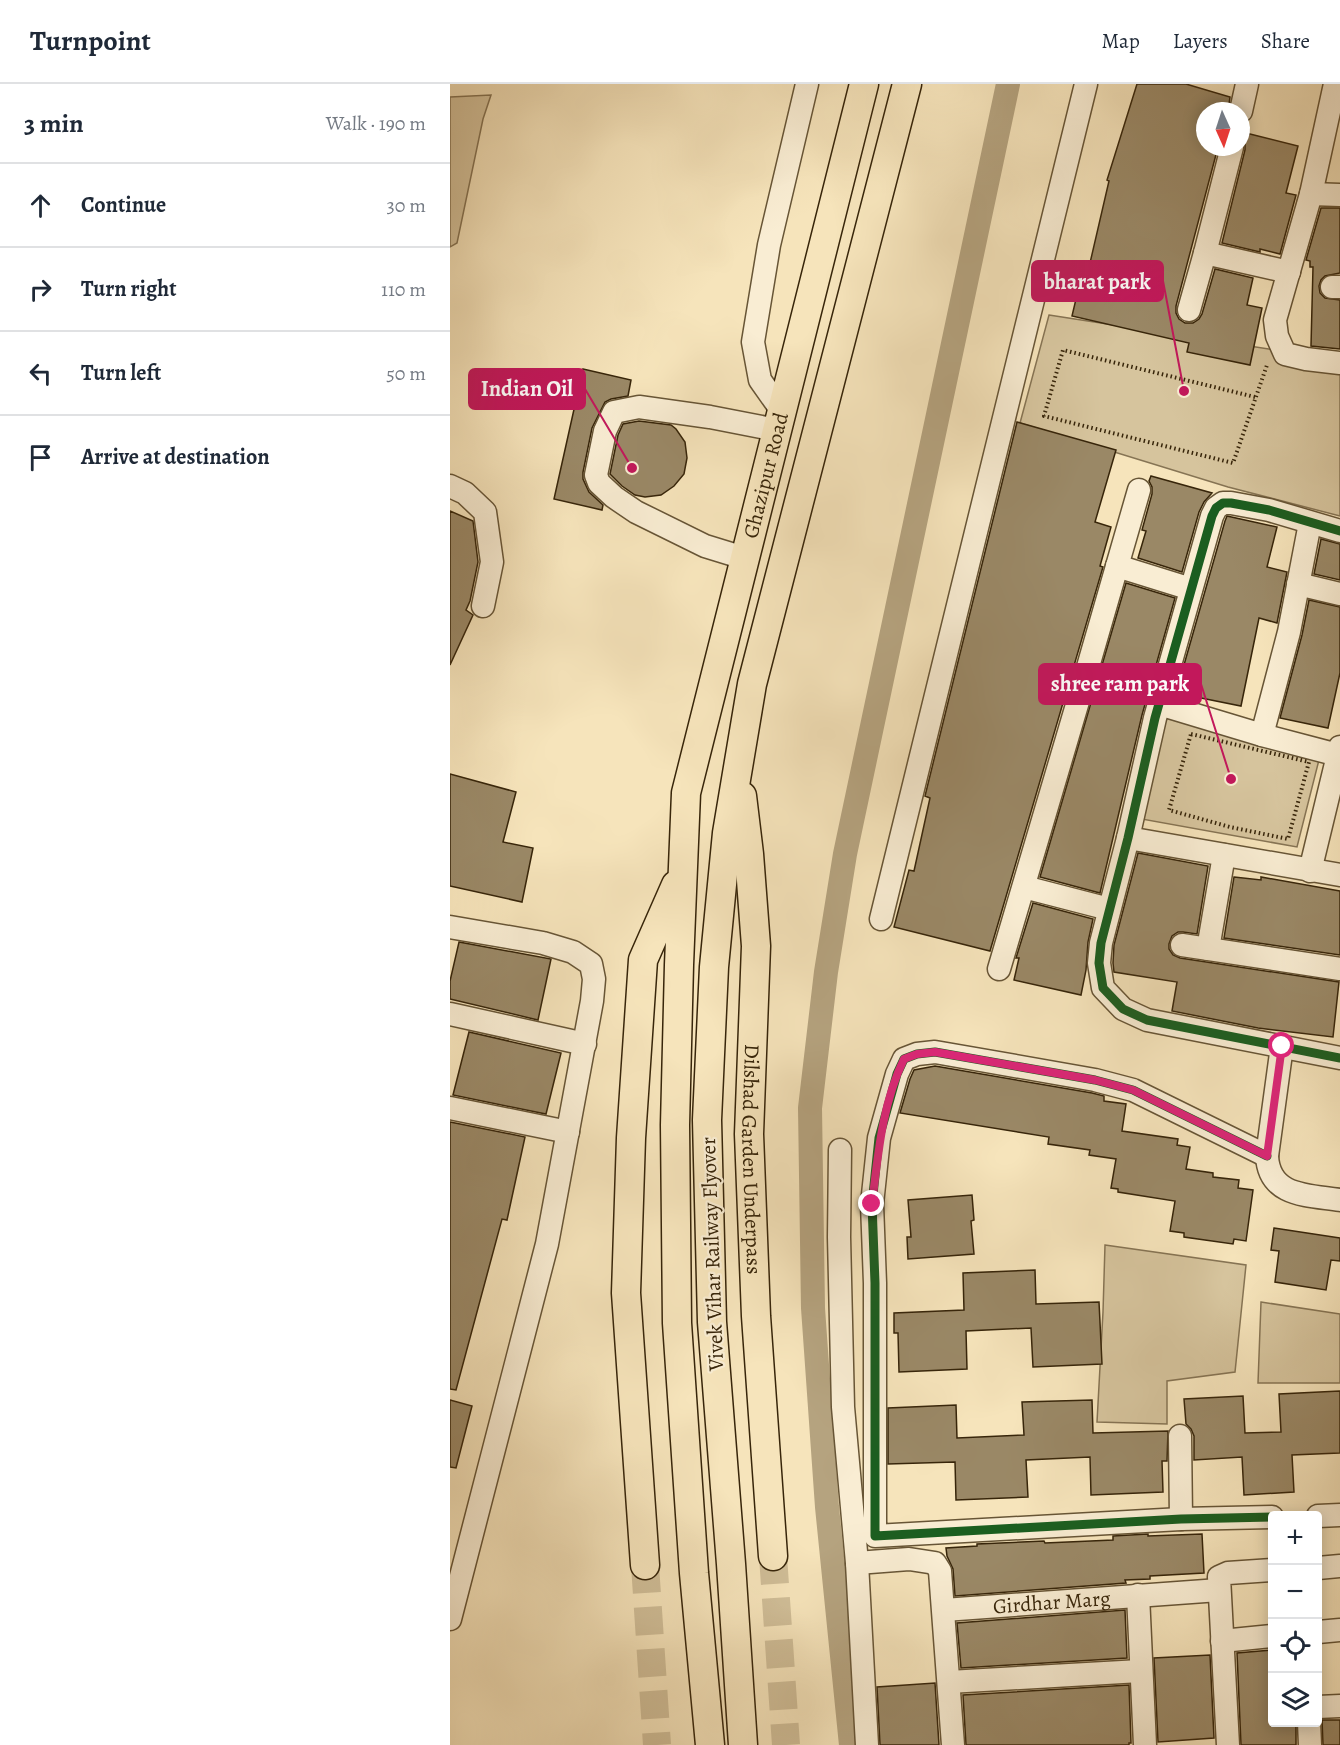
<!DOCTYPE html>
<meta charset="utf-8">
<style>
body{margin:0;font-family:Alegreya,serif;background:#f2f2f3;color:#1f2937}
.controls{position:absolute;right:18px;bottom:18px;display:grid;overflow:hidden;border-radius:6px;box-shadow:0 3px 15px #0003}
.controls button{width:54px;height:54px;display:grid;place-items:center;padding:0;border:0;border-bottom:2px solid #e0e1e3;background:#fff;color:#1f2937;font:30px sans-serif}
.compass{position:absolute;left:746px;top:18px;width:54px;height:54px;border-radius:50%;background:#fff;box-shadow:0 3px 15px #0003;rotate:177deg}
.stop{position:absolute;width:18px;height:18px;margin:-14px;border:4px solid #db2777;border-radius:50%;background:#fff}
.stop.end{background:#db2777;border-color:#fff;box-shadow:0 2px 6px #0008}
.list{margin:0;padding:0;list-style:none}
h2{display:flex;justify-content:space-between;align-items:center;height:78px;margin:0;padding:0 24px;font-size:26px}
h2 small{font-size:20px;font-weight:400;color:#747a83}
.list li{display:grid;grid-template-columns:39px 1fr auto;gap:18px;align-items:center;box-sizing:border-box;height:84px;padding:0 24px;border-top:2px solid #e0e1e3}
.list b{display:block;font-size:22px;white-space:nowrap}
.list em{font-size:20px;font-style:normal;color:#747a83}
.icon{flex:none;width:33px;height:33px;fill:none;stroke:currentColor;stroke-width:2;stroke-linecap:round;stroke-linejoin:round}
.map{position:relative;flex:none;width:890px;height:1661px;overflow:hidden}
header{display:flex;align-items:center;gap:36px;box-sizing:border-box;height:84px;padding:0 30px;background:#fff;border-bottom:2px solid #e0e1e3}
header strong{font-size:28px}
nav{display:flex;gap:33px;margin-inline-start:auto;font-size:21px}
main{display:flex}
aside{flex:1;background:#fff}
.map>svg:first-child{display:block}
</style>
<header>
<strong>Turnpoint</strong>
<nav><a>Map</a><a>Layers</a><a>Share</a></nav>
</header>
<main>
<aside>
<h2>3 min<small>Walk · 190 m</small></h2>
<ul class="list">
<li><svg class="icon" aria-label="ahead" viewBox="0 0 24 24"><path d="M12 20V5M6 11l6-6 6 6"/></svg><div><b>Continue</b></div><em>30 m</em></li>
<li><svg class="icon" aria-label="right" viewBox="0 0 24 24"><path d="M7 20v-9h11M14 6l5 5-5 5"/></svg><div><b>Turn right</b></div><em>110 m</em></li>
<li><svg class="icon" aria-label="left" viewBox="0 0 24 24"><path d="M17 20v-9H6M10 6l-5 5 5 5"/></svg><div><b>Turn left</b></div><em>50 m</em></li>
<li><svg class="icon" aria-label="arrive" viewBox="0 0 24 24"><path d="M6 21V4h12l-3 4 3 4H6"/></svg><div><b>Arrive at destination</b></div></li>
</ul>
</aside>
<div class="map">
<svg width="890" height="1661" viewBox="0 0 890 1661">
<rect width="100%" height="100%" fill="#f6e4bb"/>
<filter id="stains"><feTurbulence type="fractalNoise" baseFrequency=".00333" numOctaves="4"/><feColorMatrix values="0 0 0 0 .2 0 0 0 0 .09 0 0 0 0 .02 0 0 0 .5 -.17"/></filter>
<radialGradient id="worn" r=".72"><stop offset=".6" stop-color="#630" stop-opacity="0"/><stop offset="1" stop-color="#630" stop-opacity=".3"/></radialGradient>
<!-- green -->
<path fill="#d6c49d" stroke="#867454" stroke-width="1.5" d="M 41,11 L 33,35 L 7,159 L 0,163 L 0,13 Z
M 599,231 L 890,276 L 890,432 L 778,403 L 570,339 Z
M 722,617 L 874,656 L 847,763 L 686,734 Z
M 655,1161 L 796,1181 L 785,1288 L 717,1297 L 717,1340 L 647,1338 L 653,1228 Z
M 811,1218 L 890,1230 L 890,1299 L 808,1299 Z"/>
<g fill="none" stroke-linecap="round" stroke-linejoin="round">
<!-- canal -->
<path stroke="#b5a37f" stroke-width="24" d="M 401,1661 L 377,1423 L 363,1224 L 360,1024 L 376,888 L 395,770 L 558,0"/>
</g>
<!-- building -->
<path fill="#9a8866" stroke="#37250a" stroke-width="1.5" d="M 687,0 L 736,0 L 780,13 L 778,27 L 755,27 L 755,63 L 768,63 L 726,222 L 726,229 L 729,235 L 735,239 L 743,239 L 749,235 L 752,230 L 765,185 L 803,194 L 797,221 L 812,224 L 800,281 L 737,268 L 739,259 L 622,232 L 635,177 L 640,179 L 659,97 L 657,96 Z
M 792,48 L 848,62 L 836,109 L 846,111 L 830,170 L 810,165 L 810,168 L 772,159 L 795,66 L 795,59 L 791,53 Z
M 871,124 L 890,124 L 890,189 L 875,192 L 871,196 L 869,202 L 870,209 L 875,214 L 890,216 L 890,265 L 861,262 L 863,183 L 860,183 L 860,177 L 856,176 Z
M 133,285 L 181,296 L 178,312 L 161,315 L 155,318 L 142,344 L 133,388 L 133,395 L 139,408 L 153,421 L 152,426 L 104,415 Z
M 189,337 L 221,341 L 226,345 L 235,358 L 237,374 L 234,390 L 224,402 L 211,411 L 195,413 L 185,411 L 172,402 L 160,390 L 168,351 L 173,340 Z
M 567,338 L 666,366 L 645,438 L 661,443 L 650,482 L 653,483 L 540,867 L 444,843 L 459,786 L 464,787 L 480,714 L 475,712 Z
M 701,392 L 762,409 L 754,418 L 749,428 L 732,488 L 688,474 L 696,447 L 692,446 L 702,410 L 702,403 L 699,397 Z
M 0,427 L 23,437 L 28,478 L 20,517 L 16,526 L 23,531 L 0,581 Z
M 777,432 L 827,443 L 817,483 L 837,488 L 827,539 L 809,534 L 791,622 L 726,609 L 775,437 Z
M 871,455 L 890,460 L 890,496 L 864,490 Z
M 676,499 L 725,514 L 692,631 L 650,809 L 590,793 Z
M 859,516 L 890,523 L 890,589 L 878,644 L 830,634 L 852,551 Z
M 0,690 L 66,708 L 53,758 L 83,764 L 72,818 L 0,802 Z
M 688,769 L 758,782 L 747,850 L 733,848 L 728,848 L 722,852 L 719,860 L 719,865 L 723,871 L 730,874 L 889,898 L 883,953 L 808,944 L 722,927 L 727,898 L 664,888 L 663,879 L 664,861 Z
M 784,793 L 811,796 L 811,793 L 890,807 L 890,871 L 774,854 Z
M 583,819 L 643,835 L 638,858 L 636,886 L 631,911 L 564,896 L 569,874 L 566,874 Z
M 9,858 L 101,875 L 88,936 L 0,915 L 0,897 Z
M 19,948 L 111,969 L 96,1030 L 3,1011 Z
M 485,982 L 642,1009 L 654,1012 L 654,1017 L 676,1020 L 672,1047 L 728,1055 L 727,1061 L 740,1063 L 736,1085 L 763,1089 L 763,1093 L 789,1096 L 788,1104 L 803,1106 L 796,1157 L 784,1155 L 783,1160 L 734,1153 L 734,1149 L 720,1147 L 725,1117 L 668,1108 L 668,1105 L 661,1104 L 666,1075 L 639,1071 L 640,1066 L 598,1060 L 599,1053 L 450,1029 L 460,995 L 464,986 Z
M 0,1038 L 75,1053 L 57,1136 L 52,1135 L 6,1306 L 0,1305 Z
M 522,1111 L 524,1136 L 521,1137 L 524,1170 L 458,1175 L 457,1153 L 461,1153 L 458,1116 Z
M 824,1144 L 890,1154 L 890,1177 L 881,1176 L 876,1206 L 825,1198 L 829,1167 L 821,1166 Z
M 585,1186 L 586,1220 L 649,1218 L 652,1280 L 583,1283 L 581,1244 L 516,1247 L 517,1285 L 449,1288 L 448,1249 L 444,1249 L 444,1229 L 514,1226 L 513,1189 Z
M 890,1307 L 890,1369 L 842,1371 L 844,1408 L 794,1411 L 792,1373 L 744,1376 L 744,1352 L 741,1345 L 736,1340 L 734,1315 L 793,1312 L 795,1349 L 831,1348 L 829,1310 Z
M 0,1316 L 22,1322 L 6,1384 L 0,1383 Z
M 642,1316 L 643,1349 L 718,1347 L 717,1377 L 712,1377 L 713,1408 L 641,1411 L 640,1373 L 576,1376 L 578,1413 L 506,1416 L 505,1378 L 438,1380 L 438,1324 L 506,1321 L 507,1354 L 574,1351 L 572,1318 Z
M 698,1450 L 698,1452 L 752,1450 L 754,1489 L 700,1492 L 700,1495 L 675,1496 L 676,1499 L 505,1512 L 503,1485 L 497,1472 L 496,1464 L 527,1462 L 527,1460 L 594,1457 L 595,1459 L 663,1456 L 663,1452 Z
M 675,1526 L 677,1574 L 511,1584 L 507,1539 Z
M 822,1566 L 822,1638 L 846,1638 L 846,1661 L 791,1661 L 787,1569 Z
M 760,1571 L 764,1654 L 708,1658 L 704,1574 Z
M 485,1599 L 489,1661 L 430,1661 L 427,1603 Z
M 679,1601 L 681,1659 L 679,1659 L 679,1661 L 516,1661 L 513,1611 Z
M 872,1636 L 890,1636 L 890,1661 L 873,1661 Z"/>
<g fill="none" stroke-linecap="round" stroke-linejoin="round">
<!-- major-tunnel -->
<path stroke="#d0be98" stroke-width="28" stroke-dasharray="28 14" stroke-linecap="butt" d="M 323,1472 L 336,1661
M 195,1481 L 207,1661"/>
<!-- minor casing -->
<g stroke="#675536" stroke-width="25">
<g id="minor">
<path d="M 885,0 L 861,110 L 825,236 L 827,252 L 835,270 L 856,275 L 890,279"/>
<path d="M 791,27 L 797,0"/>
<path d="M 861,110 L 890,111"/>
<path d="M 755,169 L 839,188"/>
<path d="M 882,203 L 890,203"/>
<path d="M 739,226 L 755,169 L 782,63"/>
<path d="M 332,327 L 310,296 L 303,258 L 319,161 L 357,0"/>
<path d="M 0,402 L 15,409 L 35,428 L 42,478 L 33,522"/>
<path d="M 890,447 L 819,426 L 781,419 L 773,419 L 766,424 L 762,432 L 705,634 L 678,754 L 651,859 L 649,879 L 653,904 L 673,925 L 697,936 L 890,974"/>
<path d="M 294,474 L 255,462 L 186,428 L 164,413 L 149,399 L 146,391 L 155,347 L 164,328 L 189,323 L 260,333 L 327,346"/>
<path d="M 667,482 L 741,505"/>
<path d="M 848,500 L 890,510"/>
<path d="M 709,620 L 812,651 L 888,671"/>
<path d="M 812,651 L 839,548 L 860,439"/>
<path d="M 678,754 L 890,791"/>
<path d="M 860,787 L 890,663"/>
<path d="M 574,803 L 659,825"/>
<path d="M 431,835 L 636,0"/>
<path d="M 0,843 L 93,859 L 123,868 L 141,880 L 144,895 L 142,917 L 97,1160 L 0,1535"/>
<path d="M 732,861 L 890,885"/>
<path d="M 758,865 L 774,771"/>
<path d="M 549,885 L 629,614 L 689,406"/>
<path d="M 0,930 L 135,960"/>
<path d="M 832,962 L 817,1072 C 819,1113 858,1111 890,1116"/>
<path d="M 0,1024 L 118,1048"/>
<path d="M 390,1066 L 389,1153 L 393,1323 L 407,1479 L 417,1661"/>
<path d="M 817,1072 L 683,1006 L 645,996 L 485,968 L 467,970 L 454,975 L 447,990 L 429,1054 L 422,1120 L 425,1199 L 425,1452 L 731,1435 L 822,1433"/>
<path d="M 730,1352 L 731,1435"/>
<path d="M 868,1432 L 890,1431"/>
<path d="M 407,1479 L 459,1475 L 485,1479 L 490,1487 L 503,1661"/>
<path d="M 868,1484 L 890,1482"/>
<path d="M 688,1511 L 695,1661"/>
<path id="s1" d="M 494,1526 L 769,1506"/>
<path d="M 868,1548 L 890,1546"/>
<path d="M 772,1557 L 822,1552"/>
<path d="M 499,1598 L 690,1587"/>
<path d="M 868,1623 L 890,1622"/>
<path d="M 859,1638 L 860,1661"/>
<path d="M 778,1661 L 769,1493 L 778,1489 L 822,1486"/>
</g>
</g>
<!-- major casing -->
<g stroke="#37250a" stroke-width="31">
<g id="major">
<path id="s2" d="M 292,712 L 299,770 L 306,862 L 299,1050 L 306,1232 L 323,1472"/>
<path d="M 195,1481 L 176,1209 L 181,1054 L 193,876 L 226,801"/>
<path id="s3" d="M 260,1661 L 244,1489 L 227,1239 L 225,1041 L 229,881 L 236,709 L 414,0"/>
<path d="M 293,1661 L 281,1480 L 262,1238 L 257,1036 L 264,883 L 277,749 L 302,600 L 457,0"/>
</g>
</g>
<!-- path -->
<path stroke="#37250a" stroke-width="4" stroke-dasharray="1.5 3" stroke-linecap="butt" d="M 805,313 L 613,266 L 594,332 L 783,379 L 817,281
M 741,650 L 859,678 L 838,755 L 780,743 L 719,726 Z"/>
<!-- minor -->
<use href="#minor" stroke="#f9edd3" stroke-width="22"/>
<!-- major -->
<use href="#major" stroke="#f6e4bb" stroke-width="28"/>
<!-- cycleway casing -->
<g stroke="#f9edd3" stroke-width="13">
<path id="cycleway" d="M 890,447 L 819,426 L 781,419 L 773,419 L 766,424 L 762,432 L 705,634 L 678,754 L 651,859 L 649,879 L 653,904 L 673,925 L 697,936 L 890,974
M 817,1072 L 683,1006 L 645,996 L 485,968 L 467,970 L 454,975 L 447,990 L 429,1054 L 422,1120 L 425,1199 L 425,1452 L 731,1435 L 822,1433"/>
</g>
<!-- cycleway -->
<use href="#cycleway" stroke="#1b5e20" stroke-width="9"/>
</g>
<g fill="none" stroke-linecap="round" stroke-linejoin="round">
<!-- route -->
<path stroke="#db2777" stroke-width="8" d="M 422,1120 C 428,1071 432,1020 454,975 L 467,970 L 485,968 L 645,996 L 683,1006 L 817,1072 L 832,962"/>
</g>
<g text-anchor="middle" stroke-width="4.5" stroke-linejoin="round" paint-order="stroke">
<!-- street labels -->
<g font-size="21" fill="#37250a" stroke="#f9edd3">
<text dy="7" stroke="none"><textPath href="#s3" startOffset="1281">Ghazipur Road</textPath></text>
<text dy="7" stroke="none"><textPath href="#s2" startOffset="364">Dilshad Garden Underpass</textPath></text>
<text transform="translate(262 1170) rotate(-92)" y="7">Vivek Vihar Railway Flyover</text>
<text dy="7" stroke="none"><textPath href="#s1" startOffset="108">Girdhar Marg</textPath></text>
</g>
</g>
<!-- callouts -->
<path fill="none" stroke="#c2185b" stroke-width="2" d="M734 307L713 197M182 384L135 305M781 695L751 600"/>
<g fill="#c2185b" stroke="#f9edd3" stroke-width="2">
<circle cx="734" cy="307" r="6"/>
<circle cx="182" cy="384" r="6"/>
<circle cx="781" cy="695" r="6"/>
</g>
<g fill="#c2185b" stroke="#c2185b" stroke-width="2">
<rect x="582" y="177" width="131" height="40" rx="6"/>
<rect x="19" y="285" width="116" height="40" rx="6"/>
<rect x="589" y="580" width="162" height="40" rx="6"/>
</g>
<g font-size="22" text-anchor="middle" font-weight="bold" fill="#fff">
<text x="647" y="205">bharat park</text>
<text x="77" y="312">Indian Oil</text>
<text x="670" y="607">shree ram park</text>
</g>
<rect width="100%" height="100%" filter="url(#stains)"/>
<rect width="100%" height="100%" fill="url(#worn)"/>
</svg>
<div class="controls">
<button>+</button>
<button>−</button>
<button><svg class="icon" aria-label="locate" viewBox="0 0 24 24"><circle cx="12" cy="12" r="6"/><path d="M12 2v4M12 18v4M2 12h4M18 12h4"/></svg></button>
<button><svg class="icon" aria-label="layers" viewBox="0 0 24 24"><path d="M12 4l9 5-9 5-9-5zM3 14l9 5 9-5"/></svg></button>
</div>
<svg class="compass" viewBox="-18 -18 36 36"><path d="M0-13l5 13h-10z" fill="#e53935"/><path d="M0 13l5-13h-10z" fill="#747a83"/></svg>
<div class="stop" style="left:832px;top:962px"></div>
<div class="stop end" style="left:422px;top:1120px"></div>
</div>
</main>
